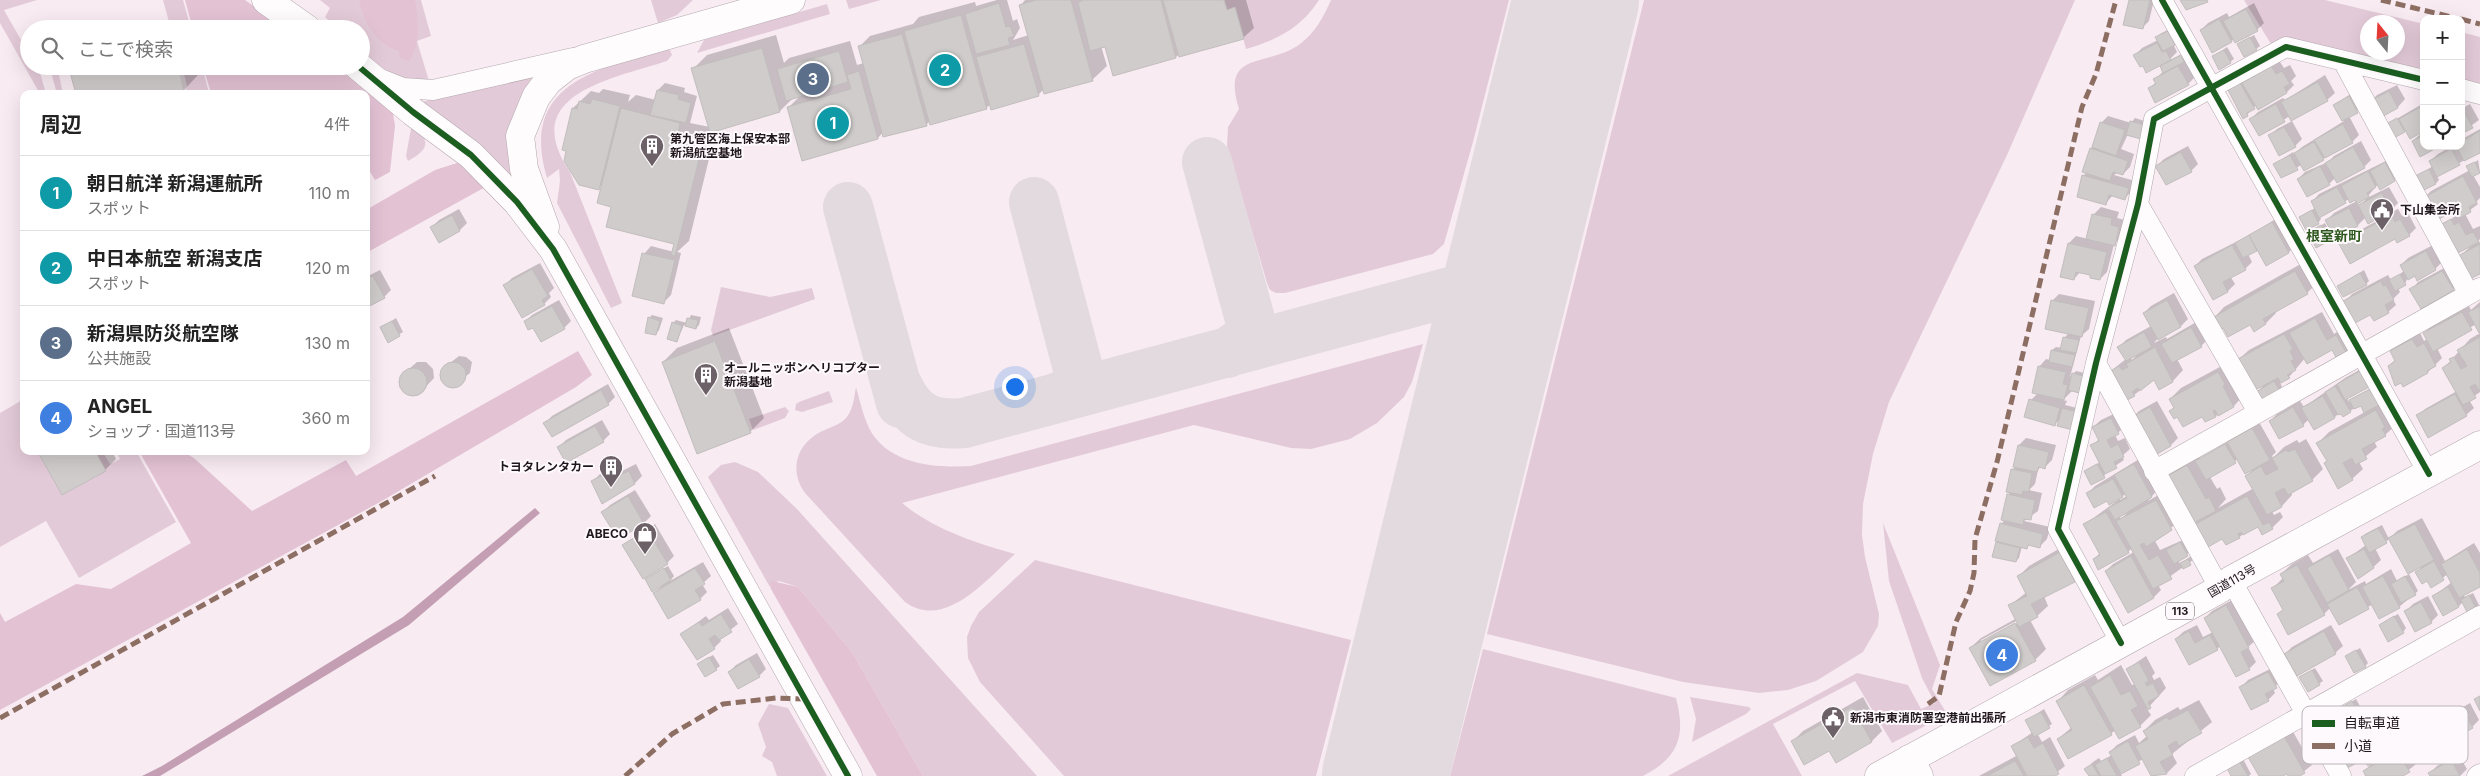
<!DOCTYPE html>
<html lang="ja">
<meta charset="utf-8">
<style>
body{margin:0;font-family:Inter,"Noto Sans JP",sans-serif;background:#f6f6f6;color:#222}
.controls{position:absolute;right:15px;top:15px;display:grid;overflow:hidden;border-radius:10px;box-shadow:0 5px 20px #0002}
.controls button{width:45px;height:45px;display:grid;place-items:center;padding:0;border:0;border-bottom:1px solid #e0e0e0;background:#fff;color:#222;font:25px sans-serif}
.compass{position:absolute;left:2360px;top:15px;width:45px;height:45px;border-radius:50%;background:#fff;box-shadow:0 5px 20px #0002;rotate:342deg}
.you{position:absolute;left:1014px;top:386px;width:18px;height:18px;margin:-12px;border:4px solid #fff;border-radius:50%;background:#1a73e8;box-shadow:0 0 0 8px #1a73e833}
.badge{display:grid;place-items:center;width:32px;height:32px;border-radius:50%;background:#6c6167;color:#fff;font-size:16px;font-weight:700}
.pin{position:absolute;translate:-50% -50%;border:2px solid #fff;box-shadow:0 1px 5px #0006}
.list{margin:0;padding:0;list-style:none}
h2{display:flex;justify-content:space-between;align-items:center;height:65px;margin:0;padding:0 20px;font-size:21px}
h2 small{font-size:16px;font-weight:400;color:#767676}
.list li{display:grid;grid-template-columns:32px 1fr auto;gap:15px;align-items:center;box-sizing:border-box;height:75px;padding:0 20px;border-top:1px solid #e0e0e0}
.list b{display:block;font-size:19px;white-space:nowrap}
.list p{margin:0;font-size:16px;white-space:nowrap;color:#767676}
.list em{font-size:16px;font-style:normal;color:#767676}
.icon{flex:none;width:28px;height:28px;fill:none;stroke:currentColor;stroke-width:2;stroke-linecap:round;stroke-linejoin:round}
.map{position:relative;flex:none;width:2480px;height:776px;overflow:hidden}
.search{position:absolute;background:#fff;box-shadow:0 5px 20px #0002;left:20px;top:20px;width:350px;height:55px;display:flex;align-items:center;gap:12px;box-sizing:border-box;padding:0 18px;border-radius:28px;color:#767676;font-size:19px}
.panel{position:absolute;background:#fff;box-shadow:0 5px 20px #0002;left:20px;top:90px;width:350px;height:365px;border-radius:10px}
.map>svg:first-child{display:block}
</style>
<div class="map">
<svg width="2480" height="776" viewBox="0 0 2480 776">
<rect width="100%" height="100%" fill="#f8ebf2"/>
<!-- green -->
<path fill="#e3cad8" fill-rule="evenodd" d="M 0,0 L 37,0 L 4,10 L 29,54 L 29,66 L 36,66 L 41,76 L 46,94 L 40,94 L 0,23 Z
M 163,0 L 183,0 L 191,29 L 171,29 Z
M 320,0 L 421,0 L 431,36 L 417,41 L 429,81 C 401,81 381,70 361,51 L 361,29 L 338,29 L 325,17 L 330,8 Z
M 651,0 L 693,0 L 677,15 L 658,23 Z
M 846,0 L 881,0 L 849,9 Z
M 1224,0 L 1319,0 C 1301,28 1277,40 1246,49 L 1235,8 L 1227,10 Z
M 1331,0 L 1509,0 L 1473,142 L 1444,244 L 1433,254 L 1285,293 L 1276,293 L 1270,290 L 1267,283 L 1227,146 L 1228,127 L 1239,109 C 1220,49 1268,68 1300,44 C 1315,33 1324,16 1331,0 Z
M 1644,0 L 2075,0 L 2007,155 L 1889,402 L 1873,454 L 1863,504 L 1862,535 L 1865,557 L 1879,614 L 1878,626 L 1863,652 L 1816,681 L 1788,690 L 1759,693 L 1683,682 L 1487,634 Z
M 2244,0 L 2325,0 L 2424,24 L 2424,80 L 2271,44 ZM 2368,22 L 2398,22 L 2398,52 L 2368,52 Z
M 827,4 L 830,14 L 697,53 L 704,40 Z
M 2461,32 L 2480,37 L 2480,94 L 2461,89 Z
M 667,49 L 670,50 L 672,55 L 667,61 C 612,79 517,94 570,172 L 622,303 L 611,308 L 557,203 L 560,181 L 559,169 L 547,178 C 519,84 596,69 667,49 Z
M 182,66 L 202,66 L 208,89 L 206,94 L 184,94 L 187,86 Z
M 58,70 L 63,94 L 57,94 L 51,72 Z
M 532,77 L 520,99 L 512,176 L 421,102 Z
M 412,123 C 429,140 432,148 408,161 L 406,156 Z
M 721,287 L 770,297 L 812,288 L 815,299 L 713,336 L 711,330 Z
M 1423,344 L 1412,382 L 1404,397 L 1377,423 L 1350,439 L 1311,449 L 1291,448 L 1194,425 L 902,503 C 933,529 976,543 1015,554 C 987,579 945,631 905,602 L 805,493 C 791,474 794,450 814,436 C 823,429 836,427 844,420 C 853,412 854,398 856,387 C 860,401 863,415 869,428 C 888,465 935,468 971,466 Z
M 829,391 L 833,402 L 802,412 L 795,410 L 796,404 L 799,402 Z
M 24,399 L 24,451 L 102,451 L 110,464 L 120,459 L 116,451 L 136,451 L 176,522 L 79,578 L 46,521 L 0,547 L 0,413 Z
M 785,407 L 789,411 L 785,418 L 753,430 L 749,419 Z
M 735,462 L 758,472 L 797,509 L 1037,776 L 923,776 L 852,652 L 798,587 L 779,581 L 770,585 L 771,589 L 708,477 L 721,465 Z
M 1883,523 L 1940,665 L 1932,689 L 1947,714 L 1940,711 L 1928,717 L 1925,726 L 1892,743 L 1855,681 L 1773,724 L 1802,776 L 1668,776 L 1857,673 L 1908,685 L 1921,709 L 1935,703 L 1922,678 L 1889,581 Z
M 1035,560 L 1351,640 L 1316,776 L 1064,776 L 980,682 L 968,658 L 967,637 L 971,626 L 979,612 Z
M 1483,649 L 1676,698 C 1686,736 1679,757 1643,776 L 1450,776 Z
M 1690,697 L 1749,707 L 1751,709 L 1746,714 L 1692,742 L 1696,719 Z
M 769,704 L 788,708 L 827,776 L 777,776 L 772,762 L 762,756 L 766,747 L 758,724 Z"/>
<!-- forest -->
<path fill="#e3c2d4" d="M 185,0 L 245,0 L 286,29 L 193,29 Z
M 359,0 L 415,0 C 418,19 421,45 409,61 L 400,58 L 399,51 C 376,44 364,23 359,0 Z
M 203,66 L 338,66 L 386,101 L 393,114 L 395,126 L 390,172 L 375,180 L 366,165 L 366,94 L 208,94 L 210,90 Z
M 457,163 L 468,165 L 489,185 L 366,253 L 366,210 L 435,170 Z
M 578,351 L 592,375 L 576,387 L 380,502 L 0,710 L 0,613 L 5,622 L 76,584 L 111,589 L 191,543 L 139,451 L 183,451 L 195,459 L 252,511 L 346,460 L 356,476 Z
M 772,581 L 798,587 L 852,652 L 923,776 L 877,776 L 771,589 L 770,584 Z"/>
<!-- water -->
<path fill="#c49fb4" d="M 535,508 L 540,513 L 409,625 L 165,773 L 160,776 L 142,776 L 162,766 L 403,617 Z"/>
<!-- shadow -->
<path fill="#0003" fill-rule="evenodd" d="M 997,0 L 1007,0 L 1013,21 L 1017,19 L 1020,28 L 1013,40 L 1029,35 L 1021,5 L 1025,0 L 1246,0 L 1254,28 L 1243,38 L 1179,54 L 1176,57 L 1105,45 L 1101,46 L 1107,66 L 1092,80 L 1044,89 L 1038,95 L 991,104 L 986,108 L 930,121 L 926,125 L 883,132 L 878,138 L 803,159 L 789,107 L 801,95 L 794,97 L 780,111 L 716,130 L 689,241 L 677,252 L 681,253 L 671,295 L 664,302 L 644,254 L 651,246 L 674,252 L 676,243 L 613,206 L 603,184 L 599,188 L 573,108 L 591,91 L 599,93 L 603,89 L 630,95 L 628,102 L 636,95 L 656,100 L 658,90 L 665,83 L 685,88 L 684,92 L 697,96 L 690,123 L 710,127 L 693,69 L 707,55 L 776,35 L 784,63 L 789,58 L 850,41 L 857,65 L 864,63 L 859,47 L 870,36 L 913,24 L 919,17 L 975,2 L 976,6 Z
M 2131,0 L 2154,0 L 2149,21 L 2142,28 Z
M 2254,3 L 2264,23 L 2257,30 L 2231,41 L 2201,30 L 2208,23 L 2227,13 L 2229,17 Z
M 2171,28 L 2177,40 L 2173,44 L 2177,52 L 2168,61 L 2184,53 L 2195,77 L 2188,84 L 2149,89 L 2156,82 L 2155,79 L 2164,71 L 2162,67 L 2167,61 L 2143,64 L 2135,55 L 2142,48 L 2158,40 L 2157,37 L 2160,34 Z
M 2254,35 L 2260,46 L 2256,49 L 2239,44 Z
M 2227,47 L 2234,59 L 2230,62 L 2213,57 Z
M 2278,59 L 2284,68 L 2290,65 L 2296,76 L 2291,81 L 2294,85 L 2287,92 L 2256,105 L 2247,115 L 2236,83 Z
M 74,66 L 195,66 L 198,75 L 184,90 L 71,70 Z
M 2325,75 L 2335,93 L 2327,100 L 2292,120 L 2290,116 L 2259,134 L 2251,119 L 2258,112 L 2283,98 L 2285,100 Z
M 2397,85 L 2405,99 L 2398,107 L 2378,117 L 2370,102 L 2377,95 Z
M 2352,93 L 2361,108 L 2349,116 L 2359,135 L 2352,142 L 2323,159 L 2301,165 L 2282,177 L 2275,164 L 2293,152 L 2294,154 L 2302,147 L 2344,121 L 2334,105 Z
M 2424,103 L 2424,146 L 2421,155 L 2413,141 L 2423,131 L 2406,129 L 2404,131 L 2386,125 Z
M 2470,104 L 2479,120 L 2461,133 L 2461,109 Z
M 2108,116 L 2131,123 L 2135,118 L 2148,122 L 2128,134 L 2121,149 L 2134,154 L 2130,167 L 2123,174 L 2118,172 L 2114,175 L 2135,181 L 2132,191 L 2125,198 L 2113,195 L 2106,203 L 2083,176 L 2087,172 L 2091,149 L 2101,123 Z
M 2292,121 L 2302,139 L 2295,146 L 2270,136 L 2277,129 Z
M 2480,129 L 2480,151 L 2437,176 L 2439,180 L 2436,183 L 2423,189 L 2416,177 L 2433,166 L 2430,161 L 2438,154 L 2452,146 L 2461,146 L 2464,138 Z
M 2361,141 L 2371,160 L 2364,167 L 2335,178 L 2329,184 L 2298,179 L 2305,172 L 2328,162 L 2334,156 Z
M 2188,146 L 2198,164 L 2191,171 L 2157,166 L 2164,159 Z
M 2388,160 L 2398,177 L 2394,180 L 2378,184 L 2368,196 L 2357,203 L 2359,207 L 2367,198 L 2389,187 L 2398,203 L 2387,214 L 2398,209 L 2402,216 L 2408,213 L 2416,228 L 2409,235 L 2340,244 L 2348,237 L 2382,218 L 2381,216 L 2366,217 L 2358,225 L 2327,220 L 2334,213 L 2357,201 L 2356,198 L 2349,199 L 2319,216 L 2321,219 L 2318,223 L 2300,217 L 2315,208 L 2312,202 L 2319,194 Z
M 2478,160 L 2480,172 L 2473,175 L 2480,187 L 2480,198 L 2476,202 L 2478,204 L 2465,214 L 2473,229 L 2480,226 L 2480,239 L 2475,244 L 2480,242 L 2480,272 L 2459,257 L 2470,247 L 2442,226 L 2459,213 L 2456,208 L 2424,198 L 2431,191 L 2470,170 L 2468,167 Z
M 2101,207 L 2119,212 L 2117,218 L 2125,220 L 2121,237 L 2114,244 L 2107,272 L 2100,279 L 2092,274 L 2081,271 L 2074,279 L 2069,243 L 2076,236 L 2088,239 L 2094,214 Z
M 459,209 L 467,223 L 460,230 L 432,227 L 439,220 Z
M 2280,216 L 2296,245 L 2289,252 L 2266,264 L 2258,249 L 2248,254 L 2252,262 L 2245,269 L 2230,276 L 2235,284 L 2228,291 L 2213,299 L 2195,266 L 2202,259 L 2254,233 Z
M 2325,223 L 2332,236 L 2316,246 L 2309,232 Z
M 2433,245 L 2442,262 L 2435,269 L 2407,279 L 2405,284 L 2398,288 L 2400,292 L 2393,299 L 2396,305 L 2388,312 L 2371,313 L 2345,302 L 2352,294 L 2388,275 L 2391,280 L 2404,271 L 2401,265 L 2408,258 Z
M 2306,261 L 2318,282 L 2307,293 L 2275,311 L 2276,313 L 2266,323 L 2223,326 L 2214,318 L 2224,307 Z
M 540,263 L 554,288 L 549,293 L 551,297 L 544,304 L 505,285 L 512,278 Z
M 2450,265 L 2460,282 L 2453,289 L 2411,290 L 2418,282 Z
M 380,270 L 391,290 L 384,297 L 366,307 L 366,277 Z
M 2364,270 L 2369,281 L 2366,284 L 2338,286 Z
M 2174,293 L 2188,319 L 2181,326 L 2158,338 L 2154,343 L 2166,337 L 2167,339 L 2198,321 L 2208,339 L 2201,346 L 2177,359 L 2183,370 L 2173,381 L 2160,388 L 2155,379 L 2134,395 L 2107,374 L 2126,359 L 2119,347 L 2126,340 L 2151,326 L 2144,313 L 2151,306 ZM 2138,354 L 2132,360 L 2131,357 Z
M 2059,294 L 2095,301 L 2089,329 L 2081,336 L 2070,377 L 2076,371 L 2089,374 L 2063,400 L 2067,401 L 2065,405 L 2081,409 L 2060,419 L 2055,424 L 2031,400 L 2038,393 L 2039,367 L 2046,359 L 2050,360 L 2052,350 L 2056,347 L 2062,348 L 2064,338 L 2069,333 L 2052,301 Z
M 559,300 L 571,321 L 564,328 L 533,326 L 525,322 L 532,315 Z
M 2480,302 L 2480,332 L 2476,324 L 2437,348 L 2442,358 L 2428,372 L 2403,385 L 2401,382 L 2396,384 L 2389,366 L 2396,359 L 2391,351 L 2398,344 L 2420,333 L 2424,341 L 2427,339 L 2424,333 L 2431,326 L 2469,306 L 2471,310 Z
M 2322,312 L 2334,334 L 2343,328 L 2353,346 L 2346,353 L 2332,349 L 2305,358 L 2289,377 L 2280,382 L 2282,387 L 2279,390 L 2257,392 L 2265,384 L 2238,360 L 2249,350 Z
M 652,315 L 663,318 L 659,330 L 656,334 L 649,318 Z
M 691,315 L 701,317 L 699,325 L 696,328 L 684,325 L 677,341 L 673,323 L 676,320 L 687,323 Z
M 396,318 L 403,332 L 388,341 L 381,328 Z
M 729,328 L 764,418 L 750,432 L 663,362 L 677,348 Z
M 2480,333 L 2480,392 L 2469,400 L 2474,408 L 2466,415 L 2418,416 L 2425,409 L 2457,391 L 2444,368 L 2470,339 Z
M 459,356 L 466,357 L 472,362 L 470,373 L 453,386 L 447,384 L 442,374 L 445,367 Z
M 417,362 L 426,362 L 433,369 L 434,378 L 418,395 L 409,395 L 400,387 L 402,375 Z
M 2229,362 L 2244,395 L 2234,406 L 2206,421 L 2203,415 L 2178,415 L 2171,411 L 2175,407 L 2170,399 L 2181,388 Z
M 2368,365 L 2347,398 L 2349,402 L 2374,386 L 2387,400 L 2396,425 L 2385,435 L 2374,441 L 2377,447 L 2359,462 L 2363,469 L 2352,479 L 2328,460 L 2318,443 L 2329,432 L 2365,412 L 2361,404 L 2350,411 L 2339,413 L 2335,417 L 2309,419 L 2303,425 L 2270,421 L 2277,414 L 2300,401 L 2304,407 L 2345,378 Z
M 608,384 L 615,397 L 608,404 L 545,423 L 552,416 Z
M 2157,401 L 2178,438 L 2171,445 L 2152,455 L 2132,418 L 2139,411 Z
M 2118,412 L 2126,426 L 2115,435 L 2118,441 L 2125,438 L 2130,449 L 2122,456 L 2124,460 L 2106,472 L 2104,477 L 2085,471 L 2100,462 L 2092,446 L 2099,439 L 2093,427 L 2101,420 Z
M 602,420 L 610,434 L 603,441 L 558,448 L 566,440 Z
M 2259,422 L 2276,452 L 2272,456 L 2273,458 L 2284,447 L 2297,440 L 2299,443 L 2306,439 L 2323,469 L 2312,480 L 2291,491 L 2292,495 L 2282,506 L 2272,511 L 2274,515 L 2280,512 L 2283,517 L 2272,528 L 2258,525 L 2239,537 L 2223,538 L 2192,527 L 2199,519 L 2184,517 L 2155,541 L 2160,550 L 2183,540 L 2190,552 L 2178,560 L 2180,564 L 2191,556 L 2193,560 L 2158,585 L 2161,590 L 2154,597 L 2129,611 L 2106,571 L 2113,564 L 2134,552 L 2132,548 L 2128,552 L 2094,559 L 2100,553 L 2085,524 L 2121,498 L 2107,500 L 2088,493 L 2095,486 L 2141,458 L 2158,489 L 2148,501 L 2169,489 L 2163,479 L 2174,469 L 2198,455 L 2200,459 ZM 2238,459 L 2254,468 L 2247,476 L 2254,488 L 2218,508 L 2226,499 L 2220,487 L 2217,489 L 2210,477 ZM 2126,493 L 2127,496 L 2120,500 L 2120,499 ZM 2128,512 L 2121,519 L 2119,516 Z
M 2026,438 L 2056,445 L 2052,460 L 2045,467 L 2041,466 L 2038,470 L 2035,484 L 2029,490 L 2042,493 L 2038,511 L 2024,521 L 2050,527 L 2047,539 L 2040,546 L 2030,544 L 2026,547 L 2022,546 L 2019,558 L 2016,561 L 1997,543 L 2001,524 L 2005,520 L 2008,495 L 2011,491 L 2012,470 L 2016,466 L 2019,445 Z
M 44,451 L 112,451 L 116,459 L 105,470 L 41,454 Z
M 636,464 L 642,476 L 635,483 L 602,502 L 593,481 L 600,474 L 619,465 L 622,471 Z
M 635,490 L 651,516 L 644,523 L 621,536 L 603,512 L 610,505 Z
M 2422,518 L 2445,561 L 2474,543 L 2480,553 L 2480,585 L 2463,594 L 2465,597 L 2473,593 L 2479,605 L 2476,608 L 2463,602 L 2459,606 L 2434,596 L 2452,582 L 2448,574 L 2431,586 L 2427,579 L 2417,572 L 2423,565 L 2390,538 L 2386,542 L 2375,548 L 2381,560 L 2367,573 L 2358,578 L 2348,558 L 2366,545 L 2362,538 L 2365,534 L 2382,525 L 2389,539 L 2397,531 Z
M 655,524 L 674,556 L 667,563 L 624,545 Z
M 2071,542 L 2085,570 L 2074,581 L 2044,596 L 2048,606 L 2037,616 L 2030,620 L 2046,649 L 2035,660 L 1970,648 L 1981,638 L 2017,618 L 2010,605 L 2027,592 L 2019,576 L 2029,566 ZM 2020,619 L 2021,621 L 1981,643 L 1981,640 Z
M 2338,549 L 2356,582 L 2348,590 L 2365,581 L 2366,584 L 2391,569 L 2397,581 L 2409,574 L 2418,591 L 2399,607 L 2380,617 L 2373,604 L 2340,624 L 2331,607 L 2324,614 L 2278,614 L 2284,609 L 2273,588 L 2283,578 L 2281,574 L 2292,564 L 2308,555 L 2313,563 Z
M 703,562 L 711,576 L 702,584 L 707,592 L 700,599 L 654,593 L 663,585 L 650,576 L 668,566 L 674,576 L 670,581 Z
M 2428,596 L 2438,615 L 2431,622 L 2406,611 L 2413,604 Z
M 2234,599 L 2256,640 L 2248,647 L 2256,662 L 2249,669 L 2220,646 L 2217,649 L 2176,639 L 2183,632 L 2197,625 L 2203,637 L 2213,632 L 2205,618 L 2212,611 Z
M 728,608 L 738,624 L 720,638 L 721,641 L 714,648 L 682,634 L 706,616 L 709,620 Z
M 2398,614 L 2406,628 L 2403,632 L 2384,622 Z
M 2331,625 L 2343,646 L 2335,653 L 2297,675 L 2285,654 L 2292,647 Z
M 2360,648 L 2368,663 L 2365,666 L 2347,656 Z
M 757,653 L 766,669 L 759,676 L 729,672 L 736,665 Z
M 713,655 L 720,666 L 716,669 L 702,661 Z
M 2146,656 L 2155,673 L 2152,676 L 2154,680 L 2160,677 L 2166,688 L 2147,709 L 2151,715 L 2140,726 L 2115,730 L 2111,734 L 2058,739 L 2072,727 L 2058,701 L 2068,690 L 2095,675 L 2098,680 L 2121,665 L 2132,685 L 2135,684 L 2127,669 Z
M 2276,666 L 2283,680 L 2273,688 L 2275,693 L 2268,700 L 2241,687 L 2248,680 Z
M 2315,668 L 2323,681 L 2308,691 L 2300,677 Z
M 1863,697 L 1882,731 L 1872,741 L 1836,761 L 1829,749 L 1793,741 L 1803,731 Z
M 2356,699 L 2362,710 L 2343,721 L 2338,710 Z
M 2199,700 L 2212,722 L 2172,754 L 2177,763 L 2167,773 L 2153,776 L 2143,759 L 2120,773 L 2122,776 L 2090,776 L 2086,769 L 2093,762 L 2099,758 L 2101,761 L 2112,755 L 2110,752 L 2117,745 L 2135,735 L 2139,743 L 2147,736 L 2144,731 L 2155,720 L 2178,707 L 2180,710 Z
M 2470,703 L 2479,720 L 2472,727 L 2436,741 L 2412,737 Z
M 2044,709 L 2052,724 L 2037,733 L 2042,742 L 2050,737 L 2065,766 L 2052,776 L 1979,776 L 2018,755 L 2013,746 L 2033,732 L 2026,721 Z
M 2378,710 L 2390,731 L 2365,749 L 2366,751 L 2376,745 L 2382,756 L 2401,745 L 2403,749 L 2410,745 L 2420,761 L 2401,776 L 2365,776 L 2364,771 L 2374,762 L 2364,756 L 2360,760 L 2328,736 L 2335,729 L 2350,721 L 2352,726 Z
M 2292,730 L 2312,765 L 2298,776 L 2290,776 L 2287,772 L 2280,776 L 2260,776 L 2250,757 Z
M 2458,754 L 2467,769 L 2460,776 L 2432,776 L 2430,773 L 2437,766 Z
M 2243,759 L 2251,774 L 2249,776 L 2233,776 L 2228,768 Z"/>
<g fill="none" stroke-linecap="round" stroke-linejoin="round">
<!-- taxiway -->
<path stroke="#e2dade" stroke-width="50" d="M 1207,162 L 1251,323 L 1246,340 L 1227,353
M 1034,202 L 1079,372 C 1077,388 1067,395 1053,399
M 848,207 L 901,403
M 897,385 C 912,417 930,426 964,423 L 1480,284 C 1508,271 1515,239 1525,212"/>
<!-- runway -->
<path stroke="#e2dade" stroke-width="126" d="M 1385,776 L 1576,0"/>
</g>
<!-- building -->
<path fill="#cfcccb" stroke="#c1bebd" d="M 1036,0 L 1071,0 L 1093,81 L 1044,94 L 1019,5 Z
M 1083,0 L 1161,0 L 1176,58 L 1113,76 L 1105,47 L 1090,51 L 1078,3 Z
M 1163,0 L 1224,0 L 1227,10 L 1235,7 L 1244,39 L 1179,57 Z
M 2129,0 L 2150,0 L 2143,29 L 2123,25 Z
M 2180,0 L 2207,0 L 2208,2 L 2186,10 Z
M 999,3 L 1006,27 L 1010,26 L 1014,36 L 1008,38 L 1010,45 L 976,54 L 965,14 Z
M 2246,9 L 2258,31 L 2235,43 L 2223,21 Z
M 961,15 L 987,109 L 930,125 L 904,31 Z
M 2219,19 L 2232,42 L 2212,53 L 2200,30 Z
M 2168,31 L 2175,45 L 2163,51 L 2155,37 Z
M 902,34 L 927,126 L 883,137 L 858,46 Z
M 2250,37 L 2257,50 L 2244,57 L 2237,44 Z
M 2157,43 L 2162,52 L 2166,51 L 2171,60 L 2146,73 L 2143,66 L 2140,67 L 2133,55 Z
M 1024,44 L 1039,96 L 991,110 L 976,57 Z
M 762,48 L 780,112 L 710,133 L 691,68 Z
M 2224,50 L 2231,63 L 2219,70 L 2212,56 Z
M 839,51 L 848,82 L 786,101 L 777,69 Z
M 2181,55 L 2184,62 L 2163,73 L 2160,66 Z
M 81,66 L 178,66 L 184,91 L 173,94 L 76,94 L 69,69 Z
M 2178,66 L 2189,85 L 2155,103 L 2148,88 L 2156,84 L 2153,79 Z
M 2271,66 L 2276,74 L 2282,71 L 2290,84 L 2284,87 L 2287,93 L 2258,110 L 2242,83 Z
M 859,71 L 878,139 L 802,161 L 787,107 L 851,89 L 847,75 Z
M 2318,82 L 2328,101 L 2291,121 L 2281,102 Z
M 2240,83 L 2255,109 L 2247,113 L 2248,116 L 2243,119 L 2228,90 Z
M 657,90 L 679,95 L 678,99 L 691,103 L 686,123 L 650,115 Z
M 2389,91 L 2398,108 L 2378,119 L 2368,102 Z
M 2349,96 L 2358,113 L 2342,121 L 2333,105 Z
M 592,99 L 620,106 L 599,190 L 579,185 L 564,161 L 566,151 L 562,150 L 572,108 L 577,109 L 579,101 L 590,104 Z
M 2276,104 L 2285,122 L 2259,136 L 2249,119 Z
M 2424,105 L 2424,131 L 2410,139 L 2399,119 Z
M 621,108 L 680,123 L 677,137 L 703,143 L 675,256 L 671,255 L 674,244 L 606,227 L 611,207 L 597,203 Z
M 2463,110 L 2473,128 L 2461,134 L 2461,111 Z
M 2397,118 L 2405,132 L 2392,139 L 2384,125 Z
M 2130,121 L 2145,125 L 2141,139 L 2126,135 Z
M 2100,122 L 2125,130 L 2116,156 L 2092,147 Z
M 2343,124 L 2353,143 L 2325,158 L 2314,140 Z
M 2284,127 L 2296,147 L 2279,156 L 2268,135 Z
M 2480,131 L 2480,153 L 2464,161 L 2456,146 L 2461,146 L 2461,142 Z
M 2424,135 L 2424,146 L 2440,146 L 2420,157 L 2412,141 Z
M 2314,142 L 2324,160 L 2304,171 L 2294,153 Z
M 2353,147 L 2365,168 L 2337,183 L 2325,163 Z
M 2090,148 L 2128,161 L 2123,175 L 2113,172 L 2110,181 L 2082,172 Z
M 2451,149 L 2460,165 L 2437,177 L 2429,161 Z
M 2181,152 L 2192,172 L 2166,185 L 2155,166 Z
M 2290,155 L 2298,170 L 2281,178 L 2273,164 Z
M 2385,162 L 2395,181 L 2380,190 L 2370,171 Z
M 2475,162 L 2480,173 L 2472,177 L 2466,166 Z
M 2320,166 L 2330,185 L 2307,197 L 2297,179 Z
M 2429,169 L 2436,184 L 2422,191 L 2415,176 Z
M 2368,171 L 2376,187 L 2367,193 L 2369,197 L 2357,204 L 2355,200 L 2350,203 L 2341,186 Z
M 2082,175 L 2129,188 L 2125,200 L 2109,195 L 2106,205 L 2077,197 Z
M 2463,176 L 2477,203 L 2469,207 L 2471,212 L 2460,218 L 2456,210 L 2435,221 L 2423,198 Z
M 2337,187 L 2346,203 L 2319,218 L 2311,201 Z
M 2382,193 L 2391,211 L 2368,224 L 2358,205 Z
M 2349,208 L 2358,226 L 2335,239 L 2325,220 Z
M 2312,210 L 2319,224 L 2306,230 L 2299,217 Z
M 2092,214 L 2112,218 L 2111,225 L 2119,227 L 2115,246 L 2086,239 Z
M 452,215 L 460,231 L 439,243 L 430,227 Z
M 2391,215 L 2395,222 L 2400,219 L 2410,236 L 2397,243 L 2395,239 L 2350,264 L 2339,244 Z
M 2451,219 L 2454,225 L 2459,222 L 2466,235 L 2473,232 L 2479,242 L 2456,254 L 2440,225 Z
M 2272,222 L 2289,253 L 2266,266 L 2249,235 Z
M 2321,225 L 2329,241 L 2316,248 L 2308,232 Z
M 2249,235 L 2257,251 L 2243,258 L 2235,243 Z
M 2068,243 L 2107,252 L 2100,280 L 2090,278 L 2090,275 L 2076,272 L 2074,280 L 2060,277 Z
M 2480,244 L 2480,274 L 2470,279 L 2458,256 Z
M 2232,245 L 2246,270 L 2223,282 L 2228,292 L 2213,300 L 2194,266 Z
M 2426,251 L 2436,270 L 2417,281 L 2415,276 L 2408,280 L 2400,265 Z
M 642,253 L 675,260 L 664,304 L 632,296 Z
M 532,269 L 548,296 L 542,300 L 545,305 L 522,318 L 503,285 Z
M 2295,271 L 2308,294 L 2263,319 L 2266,324 L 2254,332 L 2250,325 L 2228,337 L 2223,328 L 2219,330 L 2212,318 Z
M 2442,271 L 2454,290 L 2421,309 L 2409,289 Z
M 2360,273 L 2367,285 L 2343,297 L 2337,286 Z
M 2400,274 L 2406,285 L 2395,291 L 2389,280 Z
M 373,276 L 385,298 L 366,308 L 366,279 Z
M 2381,281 L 2383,286 L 2386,285 L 2394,300 L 2385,305 L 2389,313 L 2374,321 L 2370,315 L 2355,323 L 2343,301 Z
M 2051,300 L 2089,308 L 2082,337 L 2045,329 Z
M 2167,300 L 2181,327 L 2158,340 L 2143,313 Z
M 552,306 L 565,329 L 541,342 L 533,328 L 528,330 L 524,321 Z
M 2480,306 L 2480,332 L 2479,333 L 2468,312 Z
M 2462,312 L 2472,330 L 2433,352 L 2423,333 Z
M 648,317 L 660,321 L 656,335 L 645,333 Z
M 687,318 L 698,320 L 696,329 L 685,326 Z
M 2315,318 L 2327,340 L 2336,335 L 2347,354 L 2337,359 L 2332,350 L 2307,364 L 2289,333 Z
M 392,321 L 400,336 L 388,343 L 380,327 Z
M 672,322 L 682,326 L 677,342 L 667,339 Z
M 2191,327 L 2202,347 L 2172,363 L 2161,344 Z
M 2144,332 L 2152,347 L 2126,361 L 2117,347 Z
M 2284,334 L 2293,349 L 2290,351 L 2294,359 L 2291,361 L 2296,370 L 2287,375 L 2290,378 L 2281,383 L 2278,378 L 2253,391 L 2236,360 Z
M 2063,337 L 2079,340 L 2076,353 L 2060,350 Z
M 2480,337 L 2480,392 L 2475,384 L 2470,387 L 2476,398 L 2463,405 L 2442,368 L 2451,362 L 2449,359 L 2454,357 L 2461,369 L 2467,366 L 2457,350 Z
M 2412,339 L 2417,347 L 2424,343 L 2436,366 L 2427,371 L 2428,373 L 2403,387 L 2401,383 L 2395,386 L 2388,366 L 2395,361 L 2390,351 Z
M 715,341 L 751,433 L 697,454 L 662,362 Z
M 2155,347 L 2173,382 L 2159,390 L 2154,380 L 2140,391 L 2138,388 L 2132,392 L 2135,396 L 2121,403 L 2106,374 L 2119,366 L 2122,370 L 2128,367 L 2126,364 Z
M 2051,350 L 2075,355 L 2072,367 L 2049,362 Z
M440 375a13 13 0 1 1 26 0a13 13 0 1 1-26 0Z
M 2038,366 L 2066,372 L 2063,384 L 2068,385 L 2064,400 L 2032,393 Z
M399 382a14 14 0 1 1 28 0a14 14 0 1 1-28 0Z
M 2360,371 L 2369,387 L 2345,400 L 2337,384 Z
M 2218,372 L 2225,384 L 2223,386 L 2234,407 L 2218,416 L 2215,410 L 2213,411 L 2216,417 L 2205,422 L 2202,417 L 2183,427 L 2177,417 L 2174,419 L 2169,411 L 2174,408 L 2169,399 Z
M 2072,373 L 2087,377 L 2083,394 L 2068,390 Z
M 2274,381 L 2280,391 L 2263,401 L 2256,392 Z
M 2335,386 L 2351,412 L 2343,417 L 2341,414 L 2338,415 L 2325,392 Z
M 2370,389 L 2379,405 L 2364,413 L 2361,406 L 2354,409 L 2349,400 Z
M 601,390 L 609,405 L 552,437 L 543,423 Z
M 2455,394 L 2467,416 L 2428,438 L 2416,415 Z
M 2323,396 L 2335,418 L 2314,430 L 2301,408 Z
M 2029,399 L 2060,408 L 2055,426 L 2024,417 Z
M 2150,407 L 2171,446 L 2152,457 L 2130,418 Z
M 2293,407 L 2304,426 L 2279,439 L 2269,421 Z
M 2062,408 L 2078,412 L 2073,430 L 2057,426 Z
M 2376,410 L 2385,427 L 2382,429 L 2386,436 L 2362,449 L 2367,459 L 2355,465 L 2352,458 L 2343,463 L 2353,480 L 2338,489 L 2324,463 L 2327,461 L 2316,443 Z
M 2111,418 L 2119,434 L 2107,440 L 2111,448 L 2118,444 L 2124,457 L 2114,462 L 2117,468 L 2105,474 L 2090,445 L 2099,441 L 2092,427 Z
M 595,426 L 604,442 L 566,463 L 557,447 Z
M 2252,428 L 2270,460 L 2245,474 L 2227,442 Z
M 2225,444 L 2236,463 L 2206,480 L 2195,461 Z
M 2018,445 L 2049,452 L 2045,469 L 2039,467 L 2037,472 L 2013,467 Z
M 2295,449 L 2313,481 L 2288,495 L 2284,488 L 2275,493 L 2282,507 L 2267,515 L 2245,476 L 2261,466 L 2266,475 L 2278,469 L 2272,458 L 2286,450 L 2288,452 Z
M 45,451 L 95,451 L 106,471 L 62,495 L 39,454 Z
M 2097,464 L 2105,478 L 2091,485 L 2084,471 Z
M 2134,464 L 2152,497 L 2115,520 L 2108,508 L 2127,498 L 2114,475 Z
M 2187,465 L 2206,499 L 2209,497 L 2216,511 L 2188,526 L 2162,479 Z
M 2011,469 L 2032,473 L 2029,492 L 2023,491 L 2022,495 L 2006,492 Z
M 611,471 L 615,477 L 629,471 L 635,484 L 602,504 L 591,481 Z
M 2113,479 L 2123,497 L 2109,505 L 2107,501 L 2094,508 L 2086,493 Z
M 2007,494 L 2035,500 L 2031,520 L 2024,519 L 2023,525 L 2001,520 Z
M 628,496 L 644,524 L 620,538 L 616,530 L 613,531 L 601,512 Z
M 2247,496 L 2263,525 L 2269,522 L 2273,529 L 2262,535 L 2258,527 L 2243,535 L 2241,532 L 2238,534 L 2240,538 L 2226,545 L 2222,539 L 2203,550 L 2190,527 Z
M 2156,500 L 2172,530 L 2146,547 L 2144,543 L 2140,545 L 2149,560 L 2158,555 L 2172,579 L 2153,589 L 2116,521 Z
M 2106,512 L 2129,553 L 2098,570 L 2093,559 L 2100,555 L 2083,524 Z
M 2000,523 L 2043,534 L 2040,548 L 2028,545 L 2027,549 L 1995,541 Z
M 2415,524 L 2434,560 L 2408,574 L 2388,538 Z
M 2378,528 L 2387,543 L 2369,553 L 2361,537 Z
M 647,530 L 668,564 L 643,579 L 622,545 Z
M 1996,542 L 2020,548 L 2016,562 L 1992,557 Z
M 2180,542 L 2188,556 L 2174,564 L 2166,550 Z
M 2364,549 L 2374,568 L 2358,579 L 2346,558 Z
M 2467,549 L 2480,573 L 2480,587 L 2459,598 L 2441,564 Z
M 2060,552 L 2075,582 L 2031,604 L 2038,617 L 2019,627 L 2008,605 L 2027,596 L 2017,576 Z
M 2330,555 L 2349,590 L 2327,603 L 2307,568 Z
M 2131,556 L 2154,598 L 2128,613 L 2105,571 Z
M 2188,559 L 2191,565 L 2183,569 L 2180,563 Z
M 2434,561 L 2444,580 L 2431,588 L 2427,581 L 2422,584 L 2415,572 Z
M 2297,565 L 2325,615 L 2288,635 L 2277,614 L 2283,610 L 2271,588 L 2284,581 L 2280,574 Z
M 664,568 L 671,580 L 652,592 L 645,579 Z
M 695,568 L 705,584 L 695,590 L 701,600 L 668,619 L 653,593 Z
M 2383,576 L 2400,608 L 2379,619 L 2362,587 Z
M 2405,576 L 2416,595 L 2401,603 L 2391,584 Z
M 2357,587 L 2369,609 L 2339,625 L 2327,604 Z
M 2448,587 L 2459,607 L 2443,616 L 2432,596 Z
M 2469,595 L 2477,610 L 2468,614 L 2461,600 Z
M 2421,602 L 2432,623 L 2415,632 L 2404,611 Z
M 2226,605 L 2249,648 L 2241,652 L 2250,670 L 2236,677 L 2204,618 Z
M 721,614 L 732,632 L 719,640 L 715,635 L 709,639 L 715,649 L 697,660 L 680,634 L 699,622 L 702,626 Z
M 2394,616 L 2404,633 L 2388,642 L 2379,625 Z
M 2015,623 L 2036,661 L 1990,686 L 1969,648 Z
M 2189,631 L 2195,643 L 2210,635 L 2218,650 L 2189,665 L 2175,639 Z
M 2324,631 L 2336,654 L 2297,676 L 2284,654 Z
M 2356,650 L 2366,667 L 2354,673 L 2345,656 Z
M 709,657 L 717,670 L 705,677 L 697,664 Z
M 749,659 L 760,677 L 738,689 L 728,672 Z
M 2139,662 L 2149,681 L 2145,683 L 2147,686 L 2153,683 L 2159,696 L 2148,702 L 2151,708 L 2148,710 L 2126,669 Z
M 2312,670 L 2320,685 L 2308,692 L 2299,677 Z
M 2268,672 L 2277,688 L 2265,694 L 2269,701 L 2251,710 L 2239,687 Z
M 2110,675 L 2121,695 L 2130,691 L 2138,706 L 2131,710 L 2141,727 L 2119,739 L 2090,687 Z
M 2084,685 L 2112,735 L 2068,759 L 2057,739 L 2072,730 L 2056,701 Z
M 2480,696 L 2480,711 L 2474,699 Z
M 2352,701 L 2359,714 L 2343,722 L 2336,710 Z
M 1852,707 L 1872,742 L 1836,763 L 1829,751 L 1804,765 L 1791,741 Z
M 2462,709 L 2473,728 L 2442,745 L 2431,726 Z
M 2188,710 L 2202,733 L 2179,746 L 2176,741 L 2168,746 L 2173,755 L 2160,762 L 2167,774 L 2151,776 L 2135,746 L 2148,739 L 2143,731 L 2167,717 L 2169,720 Z
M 2041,712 L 2050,728 L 2034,737 L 2025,720 Z
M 2342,727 L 2361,761 L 2345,769 L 2327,736 Z
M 2284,736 L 2305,773 L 2300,776 L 2288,776 L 2287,774 L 2283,776 L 2259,776 L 2248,757 Z
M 2028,737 L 2034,748 L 2043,743 L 2059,774 L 2055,776 L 2027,776 L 2011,746 Z
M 2128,741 L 2140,764 L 2121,774 L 2109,752 Z
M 2373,748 L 2379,759 L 2368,766 L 2361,754 Z
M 2390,755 L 2392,759 L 2399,755 L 2410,772 L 2403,776 L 2366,776 L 2363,771 Z
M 2107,758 L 2117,776 L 2101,776 L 2095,765 Z
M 2451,760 L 2460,776 L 2430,776 L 2428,773 Z
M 2015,761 L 2024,776 L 1987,776 Z
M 2239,761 L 2248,776 L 2231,776 L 2227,768 Z
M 2092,764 L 2099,776 L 2089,776 L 2084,769 Z"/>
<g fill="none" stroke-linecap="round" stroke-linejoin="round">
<!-- street casing -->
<g stroke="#b3a8ae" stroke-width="21">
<path id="street" d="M 2162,0 L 2429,474
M 2343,61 L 2469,294
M 383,80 L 403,88 L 433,90 L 573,58
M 2461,89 L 2480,94
M 2138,204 L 2258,412
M 2096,363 L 2220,589
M 2154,471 L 2480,288
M 2231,580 L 2341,776
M 2121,643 L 2058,529 L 2096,363 L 2138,204 L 2154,119 L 2286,47 L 2424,80
M 2195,776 L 2480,616
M 2477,776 L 2480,774"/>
</g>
<!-- secondary casing -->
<g stroke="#b3a8ae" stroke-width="29">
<path id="secondary" d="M 266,0 L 307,29
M 358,66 L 413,112 L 471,155 L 517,202 L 553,249 L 848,776
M 545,227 L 524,169 L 520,136 L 536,97 L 548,81 L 567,66 L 584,59 L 791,0
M 1909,759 L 1919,776"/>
</g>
<!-- highway casing -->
<g stroke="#b3a8ae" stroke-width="29">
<path id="highway" d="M 1879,776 L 2220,589 L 2231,580 L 2480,445"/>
</g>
<!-- street -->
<use href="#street" stroke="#fefcfd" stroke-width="20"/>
<!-- secondary -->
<use href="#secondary" stroke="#fefcfd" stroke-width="28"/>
<!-- highway -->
<use href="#highway" stroke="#fefcfd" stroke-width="28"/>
<!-- quiet -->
<path stroke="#8d6e63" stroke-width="5" stroke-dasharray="10 5" stroke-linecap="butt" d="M 2381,0 L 2460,19
M 2461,19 L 2480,24
M 1928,704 L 1939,696 L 1956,622 L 1970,591 L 1974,573 L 1975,539 L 1997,462 L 2082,107 L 2096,74 L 2116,0
M 0,718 L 435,476
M 625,776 L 672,734 L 723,704 L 776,698 L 806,699"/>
<!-- cycleway casing -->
<g stroke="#fef9fc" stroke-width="9">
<path id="cycleway" d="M 2162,0 L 2429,474
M 358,66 L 413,112 L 471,155 L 517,202 L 553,249 L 848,776
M 2121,643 L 2058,529 L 2096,363 L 2138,204 L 2154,119 L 2286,47 L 2424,80"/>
</g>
<!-- cycleway -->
<use href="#cycleway" stroke="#1b5e20" stroke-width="6"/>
</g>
<!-- icons -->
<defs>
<g id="building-pin" transform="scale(1.25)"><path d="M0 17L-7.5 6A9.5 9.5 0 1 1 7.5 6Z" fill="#6c6167" stroke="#fef9fc"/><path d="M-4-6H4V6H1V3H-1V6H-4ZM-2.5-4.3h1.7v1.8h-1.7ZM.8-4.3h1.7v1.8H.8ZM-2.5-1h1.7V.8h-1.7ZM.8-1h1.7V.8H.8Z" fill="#fff"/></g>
<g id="civic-pin" transform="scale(1.25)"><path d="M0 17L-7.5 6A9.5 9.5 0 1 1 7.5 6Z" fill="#6c6167" stroke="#fef9fc"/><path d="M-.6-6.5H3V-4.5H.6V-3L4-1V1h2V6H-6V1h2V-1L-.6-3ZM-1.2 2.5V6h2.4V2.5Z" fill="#fff"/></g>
<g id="shop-pin" transform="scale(1.25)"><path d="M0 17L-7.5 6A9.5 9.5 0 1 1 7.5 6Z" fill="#6c6167" stroke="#fef9fc"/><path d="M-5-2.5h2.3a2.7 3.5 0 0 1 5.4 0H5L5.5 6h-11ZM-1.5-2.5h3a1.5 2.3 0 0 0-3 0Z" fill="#fff"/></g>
</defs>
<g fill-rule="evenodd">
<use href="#building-pin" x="652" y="146"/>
<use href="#civic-pin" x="2382" y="210"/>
<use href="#building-pin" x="706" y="375"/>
<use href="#building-pin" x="611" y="467"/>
<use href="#shop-pin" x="645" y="534"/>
<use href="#civic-pin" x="1833" y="718"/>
</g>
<g text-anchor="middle" stroke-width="4" stroke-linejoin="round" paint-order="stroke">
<!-- shield labels -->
<rect fill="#fef9fc" stroke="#635b5f" stroke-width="1" x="2166" y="602.5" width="28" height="17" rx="4"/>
<g font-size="11" font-weight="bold" fill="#20171c">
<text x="2180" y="615">113</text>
</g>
<!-- poi labels -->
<g font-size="12" font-weight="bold" fill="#20171c" stroke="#fef9fc" text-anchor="start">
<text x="670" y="143">第九管区海上保安本部<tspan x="670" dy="14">新潟航空基地</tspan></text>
<text x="2400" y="214">下山集会所</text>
<text x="724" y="372">オールニッポンヘリコプター<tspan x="724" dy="14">新潟基地</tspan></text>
<text x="594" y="471" text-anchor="end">トヨタレンタカー</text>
<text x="628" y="538" text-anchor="end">ABECO</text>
<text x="1850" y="722">新潟市東消防署空港前出張所</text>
</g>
<!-- street labels -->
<g font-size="12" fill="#20171c" stroke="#fef9fc">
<text transform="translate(2232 581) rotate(-30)" y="4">国道113号</text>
</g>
<!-- neighbourhood labels -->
<g font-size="14" font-weight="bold" fill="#2e591e" stroke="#fef9fc">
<text x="2334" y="241">根室新町</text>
</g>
</g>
<!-- legend -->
<rect x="2302" y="706" width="166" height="58" rx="8" fill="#fef9fc" stroke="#bbb5b9" stroke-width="1"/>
<rect x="2312" y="720" width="23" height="7" fill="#1b5e20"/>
<rect x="2312" y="743" width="23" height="6" fill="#8d6e63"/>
<g font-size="14" fill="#20171c">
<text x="2344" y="728">自転車道</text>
<text x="2344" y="751">小道</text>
</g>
</svg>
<div class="controls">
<button>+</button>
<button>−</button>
<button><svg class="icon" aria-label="locate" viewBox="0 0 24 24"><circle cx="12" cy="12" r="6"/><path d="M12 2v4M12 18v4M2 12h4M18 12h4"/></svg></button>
</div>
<svg class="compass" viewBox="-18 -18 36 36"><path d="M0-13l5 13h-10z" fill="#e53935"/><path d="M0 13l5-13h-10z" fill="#767676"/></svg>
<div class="you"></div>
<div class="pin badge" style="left:833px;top:123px;background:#0f9aa8">1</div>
<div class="pin badge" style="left:945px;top:70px;background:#0f9aa8">2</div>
<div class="pin badge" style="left:813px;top:79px;background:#5c6f8a">3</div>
<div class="pin badge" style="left:2002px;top:655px;background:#3f7fe0">4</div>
<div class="search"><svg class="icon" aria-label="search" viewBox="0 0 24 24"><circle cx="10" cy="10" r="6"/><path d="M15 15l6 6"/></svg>ここで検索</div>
<section class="panel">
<h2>周辺<small>4件</small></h2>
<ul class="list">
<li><span class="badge" style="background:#0f9aa8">1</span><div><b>朝日航洋 新潟運航所</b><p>スポット</p></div><em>110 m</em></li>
<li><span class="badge" style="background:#0f9aa8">2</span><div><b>中日本航空 新潟支店</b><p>スポット</p></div><em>120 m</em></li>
<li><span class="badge" style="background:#5c6f8a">3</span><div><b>新潟県防災航空隊</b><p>公共施設</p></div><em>130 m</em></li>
<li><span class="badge" style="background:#3f7fe0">4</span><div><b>ANGEL</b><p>ショップ · 国道113号</p></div><em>360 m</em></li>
</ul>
</section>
</div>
